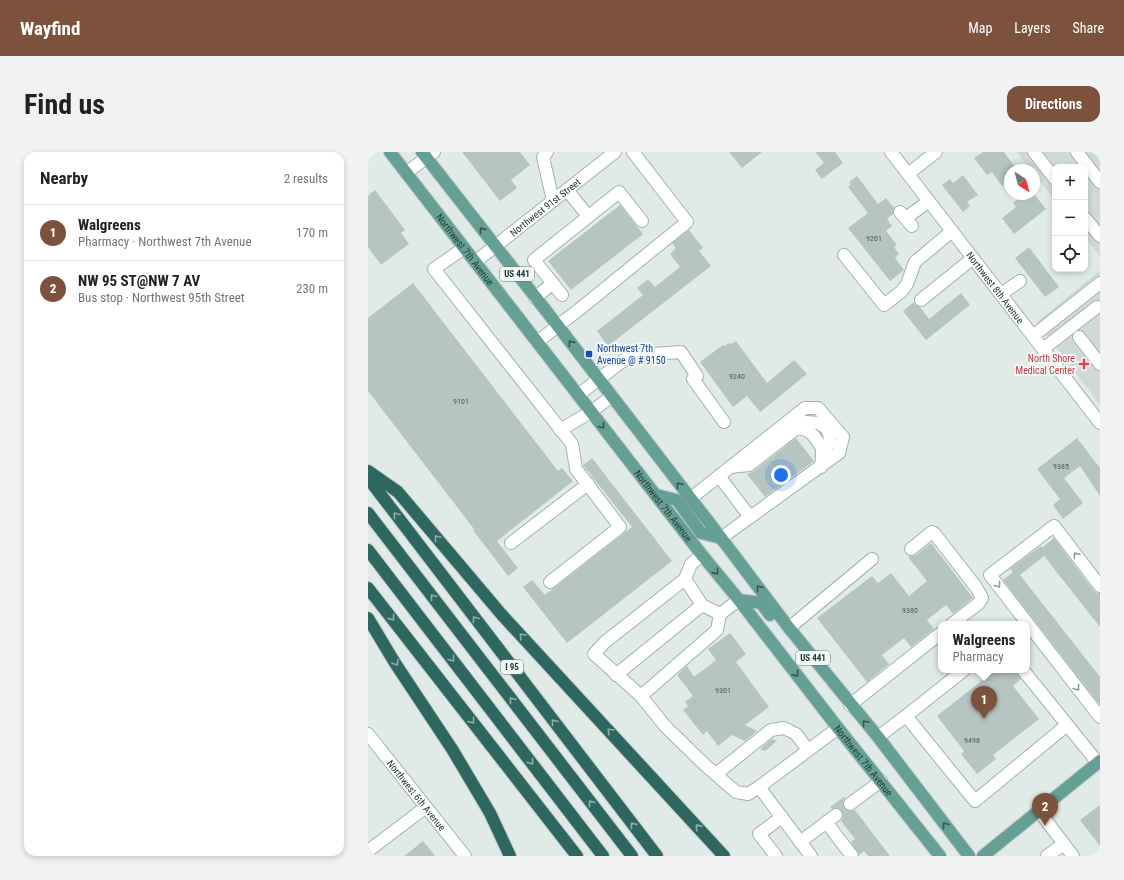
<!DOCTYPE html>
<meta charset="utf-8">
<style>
body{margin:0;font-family:"Roboto Condensed",sans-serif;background:#f2f2f2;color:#202124}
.controls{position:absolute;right:12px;top:12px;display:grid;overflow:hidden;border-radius:8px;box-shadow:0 2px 6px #0003}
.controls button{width:36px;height:36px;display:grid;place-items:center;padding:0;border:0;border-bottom:1px solid #e0e0e0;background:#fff;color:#202124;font:20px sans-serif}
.compass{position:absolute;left:636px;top:12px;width:36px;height:36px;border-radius:50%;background:#fff;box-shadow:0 2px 6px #0003;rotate:144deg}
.you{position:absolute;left:413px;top:323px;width:14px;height:14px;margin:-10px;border:3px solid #fff;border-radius:50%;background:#1a73e8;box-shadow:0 0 0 6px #1a73e833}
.badge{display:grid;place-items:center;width:26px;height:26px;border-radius:50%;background:#7c523d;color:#fff;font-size:13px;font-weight:700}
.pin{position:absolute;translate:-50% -33px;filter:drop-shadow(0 1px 2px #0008)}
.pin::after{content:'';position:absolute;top:21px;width:14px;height:12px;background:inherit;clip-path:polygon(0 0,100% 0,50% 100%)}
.popup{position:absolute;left:570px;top:469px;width:92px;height:52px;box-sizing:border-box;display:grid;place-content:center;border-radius:8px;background:#fff;filter:drop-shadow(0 1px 3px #0005);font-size:13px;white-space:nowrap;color:#757577}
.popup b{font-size:15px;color:#202124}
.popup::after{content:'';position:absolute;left:50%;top:100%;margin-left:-8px;border:8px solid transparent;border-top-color:#fff}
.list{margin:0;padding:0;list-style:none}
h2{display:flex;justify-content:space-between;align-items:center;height:52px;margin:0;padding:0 16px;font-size:17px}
h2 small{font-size:13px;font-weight:400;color:#757577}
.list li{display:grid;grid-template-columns:26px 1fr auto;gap:12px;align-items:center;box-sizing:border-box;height:56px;padding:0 16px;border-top:1px solid #e0e0e0}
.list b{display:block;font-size:15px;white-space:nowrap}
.list p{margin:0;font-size:13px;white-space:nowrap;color:#757577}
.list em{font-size:13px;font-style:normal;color:#757577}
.icon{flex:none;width:22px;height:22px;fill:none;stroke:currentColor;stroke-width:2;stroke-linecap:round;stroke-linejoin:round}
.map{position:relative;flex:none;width:732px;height:704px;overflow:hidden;border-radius:12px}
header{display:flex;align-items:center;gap:24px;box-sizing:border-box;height:56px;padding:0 20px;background:#7c523d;color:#fff}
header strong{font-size:19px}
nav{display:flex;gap:22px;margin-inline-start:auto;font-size:14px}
.intro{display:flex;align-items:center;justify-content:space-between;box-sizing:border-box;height:96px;padding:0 24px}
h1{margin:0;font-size:28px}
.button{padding:10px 18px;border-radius:12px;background:#7c523d;color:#fff;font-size:14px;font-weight:700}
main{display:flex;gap:24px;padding:0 24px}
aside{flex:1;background:#fff;border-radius:12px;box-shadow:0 2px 6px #0003}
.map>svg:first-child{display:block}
</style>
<header>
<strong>Wayfind</strong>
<nav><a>Map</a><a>Layers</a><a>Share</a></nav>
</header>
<div class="intro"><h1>Find us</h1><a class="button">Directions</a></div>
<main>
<aside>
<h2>Nearby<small>2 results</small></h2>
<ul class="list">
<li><span class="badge">1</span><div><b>Walgreens</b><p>Pharmacy · Northwest 7th Avenue</p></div><em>170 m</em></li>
<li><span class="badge">2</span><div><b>NW 95 ST@NW 7 AV</b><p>Bus stop · Northwest 95th Street</p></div><em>230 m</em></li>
</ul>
</aside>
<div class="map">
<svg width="732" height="704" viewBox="0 0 732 704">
<rect width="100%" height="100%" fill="#e0ebe7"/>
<!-- built -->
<path fill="#cfdad6" d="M 649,0 L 732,0 L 732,104 L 717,86 L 717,15 L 687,15 L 687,48 L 666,22 L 666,18 L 663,18 Z
M 732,118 L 732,253 L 669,170 Z"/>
<!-- building -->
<path fill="#b6c5c0" d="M 94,0 L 152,0 L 162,13 L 143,28 L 149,36 L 132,49 Z
M 361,0 L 394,0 L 374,16 Z
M 447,0 L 467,0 L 475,11 L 454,27 L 447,18 L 456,11 Z
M 615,0 L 636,0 L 649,18 L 642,18 L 642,28 L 634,34 L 624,20 L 619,23 L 606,6 Z
M 595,23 L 610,43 L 599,50 L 602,54 L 595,60 L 574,33 L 582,27 L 585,31 Z
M 489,24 L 510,52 L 518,46 L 526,56 L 525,58 L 525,62 L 519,67 L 524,74 L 518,79 L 529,93 L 526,95 L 531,102 L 527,106 L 536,118 L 522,129 L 480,76 L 500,61 L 480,35 L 483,32 L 481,30 Z
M 7,38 L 37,78 L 33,81 L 41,92 L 13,113 L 0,95 L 0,44 Z
M 656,42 L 666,42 L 678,57 L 646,82 L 634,66 L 648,55 L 645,51 Z
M 252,53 L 275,82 L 203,138 L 180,109 Z
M 321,78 L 335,96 L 331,99 L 343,114 L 240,194 L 229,179 L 275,143 L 269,136 L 280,127 L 287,135 L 312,115 L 302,102 L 308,96 L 304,91 Z
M 661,95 L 691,135 L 677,145 L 647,106 Z
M 45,131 L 190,319 L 194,316 L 205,329 L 129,389 L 150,416 L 140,424 L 105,378 L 106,377 L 0,239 L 0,166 Z
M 593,141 L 602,153 L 558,188 L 535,159 L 546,150 L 547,153 L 552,155 L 561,167 Z
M 368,189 L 399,231 L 426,208 L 439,222 L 392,260 L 379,244 L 365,255 L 332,210 L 355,193 L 356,194 L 361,191 L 363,192 Z
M 428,286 L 446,309 L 397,345 L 379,322 L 386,319 Z
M 709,286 L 732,316 L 732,344 L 712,314 L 696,326 L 715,351 L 695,367 L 685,353 L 692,347 L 669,317 Z
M 224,306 L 304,409 L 199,491 L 155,435 L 164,428 L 177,443 L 264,375 L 215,313 Z
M 686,386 L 726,439 L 729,441 L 732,441 L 732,475 L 676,404 L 652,423 L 732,525 L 732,553 L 635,428 L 645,420 L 642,417 L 673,394 L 674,396 Z
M 563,391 L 605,446 L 585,462 L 578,453 L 559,468 L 566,477 L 543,495 L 536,486 L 514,503 L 521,512 L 499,530 L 449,466 L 504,424 L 510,431 L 523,421 L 541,444 L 559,429 L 540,405 L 548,403 Z
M 362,481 L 378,502 L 368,510 L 401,555 L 377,573 L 389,579 L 377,589 L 364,583 L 350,594 L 339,579 L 335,583 L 315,558 L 320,554 L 317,550 L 325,544 L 309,523 L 319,514 L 326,525 L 348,508 L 340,497 Z
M 627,518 L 648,518 L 649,522 L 653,527 L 645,534 L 671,567 L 625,603 L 628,607 L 609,622 L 593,602 L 596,599 L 569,564 Z
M 404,587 L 409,589 L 397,599 L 392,597 Z
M 476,645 L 477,646 L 475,649 L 475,652 L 476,657 L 479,659 L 482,659 L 487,658 L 522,704 L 500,704 L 496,699 L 491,703 L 483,690 L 487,687 L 473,669 L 475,666 L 475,662 L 474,659 L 471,656 L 467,656 L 464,657 L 462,655 Z
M 732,653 L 732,694 L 712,668 Z
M 55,689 L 67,704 L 36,704 L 49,694 Z"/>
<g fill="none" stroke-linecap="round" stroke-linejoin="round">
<!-- minor-tunnel -->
<path stroke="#bac8c4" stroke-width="12" stroke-dasharray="12 6" stroke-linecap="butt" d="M 468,663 L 482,652"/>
<!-- minor casing -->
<g stroke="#a3b2ae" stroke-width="14">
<g id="minor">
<path d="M 179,0 L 175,5 L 185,49"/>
<path id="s1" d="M 523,0 L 732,271"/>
<path d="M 666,0 L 687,27"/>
<path d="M 709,0 L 732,30"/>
<path d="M 38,21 L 66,0"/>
<path d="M 540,22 L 568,0"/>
<path d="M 199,38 L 220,64"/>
<path d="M 532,60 L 544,74"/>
<path d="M 538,66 L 561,49"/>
<path d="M 717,66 L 732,84"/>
<path d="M 96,96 L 66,117 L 204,292 L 208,317 L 252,375 L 182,430"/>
<path d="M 476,103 L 516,153 L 534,139 L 539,132 L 547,110 L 584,79"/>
<path id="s2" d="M 107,110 L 247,0"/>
<path d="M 633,142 L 652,129"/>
<path d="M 194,143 L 166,108 L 251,40 L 274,69"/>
<path d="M 167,146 L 185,131"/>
<path d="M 553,148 L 605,106"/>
<path d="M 665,184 L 732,131"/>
<path d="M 711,185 L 732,212"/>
<path d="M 169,190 L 213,156 L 319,70 L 265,0"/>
<path d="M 675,197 L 729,155"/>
<path d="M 210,243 L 256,208 L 271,203 L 313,200 L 329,224 L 325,227 L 356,270"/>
<path d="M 429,276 L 438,270 L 450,271 L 457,275 L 461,281 L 462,290 L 454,306"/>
<path d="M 192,278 L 223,260 L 244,244"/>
<path d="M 362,315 L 381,313 L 429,276 L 439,278 L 446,284 L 454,296 L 454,306 L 453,315"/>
<path d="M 351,324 L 382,365"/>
<path d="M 322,347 L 437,256 L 450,256 L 475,285 L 471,301 L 353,386"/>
<path d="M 143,391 L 220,332"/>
<path d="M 543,397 L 564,380 L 566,381 L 608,435 L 614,446 L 611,451 L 584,472"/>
<path d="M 334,403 L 323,412 L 317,427 L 237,490 L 226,502 L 273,544 L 297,574 L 337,613 L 368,640 L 380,642 L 391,635 L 470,576"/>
<path d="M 317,427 L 334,453 L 352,462"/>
<path d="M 732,434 L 686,374 L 622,423 L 732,565"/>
<path d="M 421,476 L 504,407"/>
<path d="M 655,518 L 730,611"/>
<path d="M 248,523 L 334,453"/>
<path d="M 273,544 L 349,478 L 352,462 L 371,448"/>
<path d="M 482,553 L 573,481"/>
<path d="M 538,564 L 607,649 L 699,573"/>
<path id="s3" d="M 0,582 L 97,704"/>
<path d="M 510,585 L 538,564 L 596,518"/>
<path d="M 348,622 L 403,578 L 416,576 L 428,582 L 440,598"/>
<path d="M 391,635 L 443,704"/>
<path d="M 482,652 L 513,629"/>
<path d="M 671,659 L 705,704"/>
<path d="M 458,670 L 484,704"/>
<path d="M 432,690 L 468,663"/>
<path d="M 0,699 L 58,655"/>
<path d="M 408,704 L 391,682 L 414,665"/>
<path d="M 679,704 L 696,692"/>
</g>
</g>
<!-- major casing -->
<g stroke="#c1c8c7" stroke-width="14">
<g id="major">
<path id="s4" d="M 22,0 L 334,403 L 371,448 L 470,576 L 572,704"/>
<path d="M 54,0 L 190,174 L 353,386 L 421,476 L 510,585 L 601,704"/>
<path d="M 288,343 L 309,348 L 333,381 L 353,386"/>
<path d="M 371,448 L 393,451 L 402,463"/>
<path d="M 615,704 L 732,609"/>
</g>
</g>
<!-- highway casing -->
<g stroke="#c1c8c7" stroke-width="14">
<path id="highway" d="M 0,319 L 30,340 L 134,463 L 356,704
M 0,326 L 289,704
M 0,361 L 264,704
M 0,398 L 235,704
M 0,436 L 209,704
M 0,466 L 27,511 L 84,597 L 122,661 L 142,704"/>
</g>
<!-- minor -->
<use href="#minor" stroke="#fff" stroke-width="12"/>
<!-- major -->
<use href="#major" stroke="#669f96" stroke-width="12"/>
<!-- highway -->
<use href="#highway" stroke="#2e6660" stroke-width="12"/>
</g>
<!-- one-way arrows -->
<defs><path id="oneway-chevron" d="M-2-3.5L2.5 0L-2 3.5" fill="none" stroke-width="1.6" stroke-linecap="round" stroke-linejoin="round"/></defs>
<g stroke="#365853">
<use href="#oneway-chevron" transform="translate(114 78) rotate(-128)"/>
<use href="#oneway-chevron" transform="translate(203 191) rotate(-128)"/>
<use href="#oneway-chevron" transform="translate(234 274) rotate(52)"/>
<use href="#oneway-chevron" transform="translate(311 333) rotate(-127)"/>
<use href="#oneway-chevron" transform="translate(348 420) rotate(51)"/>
<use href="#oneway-chevron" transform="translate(391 436) rotate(-127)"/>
<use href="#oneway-chevron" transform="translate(428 522) rotate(52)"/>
<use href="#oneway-chevron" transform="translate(497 571) rotate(-130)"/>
<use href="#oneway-chevron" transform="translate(577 673) rotate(-128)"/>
</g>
<g stroke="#90aeaa">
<use href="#oneway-chevron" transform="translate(28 363) rotate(-127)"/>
<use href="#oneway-chevron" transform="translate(69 386) rotate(-130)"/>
<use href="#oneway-chevron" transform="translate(65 445) rotate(-128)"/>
<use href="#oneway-chevron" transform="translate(24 466) rotate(52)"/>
<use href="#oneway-chevron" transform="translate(107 467) rotate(-127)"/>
<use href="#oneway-chevron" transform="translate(154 484) rotate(-133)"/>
<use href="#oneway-chevron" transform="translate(84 507) rotate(52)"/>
<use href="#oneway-chevron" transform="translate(28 511) rotate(58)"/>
<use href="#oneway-chevron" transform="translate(144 548) rotate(-128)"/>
<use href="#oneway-chevron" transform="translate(104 569) rotate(52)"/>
<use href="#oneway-chevron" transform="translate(186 570) rotate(-128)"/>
<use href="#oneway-chevron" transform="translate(242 579) rotate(-133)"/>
<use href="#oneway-chevron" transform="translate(163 610) rotate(52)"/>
<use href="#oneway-chevron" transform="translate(223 651) rotate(-128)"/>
<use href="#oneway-chevron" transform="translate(265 673) rotate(-128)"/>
<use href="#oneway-chevron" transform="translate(330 675) rotate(-132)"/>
</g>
<g stroke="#909c9a">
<use href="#oneway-chevron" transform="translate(708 403) rotate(-128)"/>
<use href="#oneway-chevron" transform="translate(630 433) rotate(52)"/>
<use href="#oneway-chevron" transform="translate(709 536) rotate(52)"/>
</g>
<!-- markers -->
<rect fill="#1a4fb4" stroke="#f1f7f5" stroke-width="1.5" x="217" y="198" width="8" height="8" rx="2"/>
<path fill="#e0444e" stroke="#f1f7f5" stroke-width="1.5" d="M714 206h4v4h4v4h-4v4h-4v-4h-4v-4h4z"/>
<g text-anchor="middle" stroke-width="4" stroke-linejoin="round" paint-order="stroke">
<!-- number labels -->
<g font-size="8" fill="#475d58">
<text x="506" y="89">9201</text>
<text x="369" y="227">9240</text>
<text x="93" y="252">9101</text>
<text x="693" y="317">9385</text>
<text x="542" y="461">9380</text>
<text x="355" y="541">9301</text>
<text x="604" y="591">9498</text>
</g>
<!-- shield labels -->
<g fill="#f1f7f5" stroke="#60736f" stroke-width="1">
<rect x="132" y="115" width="34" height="14" rx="3"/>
<rect x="428" y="499" width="34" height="14" rx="3"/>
<rect x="133" y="508" width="22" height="14" rx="3"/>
</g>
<g font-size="9" font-weight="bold" fill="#223a36">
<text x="149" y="125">US 441</text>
<text x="445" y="509">US 441</text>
<text x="144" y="518">I 95</text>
</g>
<!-- street labels -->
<g font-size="10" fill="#223a36" stroke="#f1f7f5">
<text dy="4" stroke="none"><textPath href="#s2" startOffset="89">Northwest 91st Street</textPath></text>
<text dy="4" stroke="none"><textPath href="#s4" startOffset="123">Northwest 7th Avenue</textPath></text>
<text dy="4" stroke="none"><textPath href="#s1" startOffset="171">Northwest 8th Avenue</textPath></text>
<text dy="4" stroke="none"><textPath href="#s4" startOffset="447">Northwest 7th Avenue</textPath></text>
<text dy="4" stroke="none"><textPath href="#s4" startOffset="771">Northwest 7th Avenue</textPath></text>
<text dy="4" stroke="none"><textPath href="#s3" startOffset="78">Northwest 6th Avenue</textPath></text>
</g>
<!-- transit labels -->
<g font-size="10" fill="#164399" stroke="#f1f7f5" text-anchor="start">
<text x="229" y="200">Northwest 7th<tspan x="229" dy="12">Avenue @ # 9150</tspan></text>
</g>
<!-- health labels -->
<g font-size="10" fill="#be3a42" stroke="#f1f7f5" text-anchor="end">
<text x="707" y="210">North Shore<tspan x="707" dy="12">Medical Center</tspan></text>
</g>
</g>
</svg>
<div class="controls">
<button>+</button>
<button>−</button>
<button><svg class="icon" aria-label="locate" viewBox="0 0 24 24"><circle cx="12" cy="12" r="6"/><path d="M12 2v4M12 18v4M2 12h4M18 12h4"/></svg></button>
</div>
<svg class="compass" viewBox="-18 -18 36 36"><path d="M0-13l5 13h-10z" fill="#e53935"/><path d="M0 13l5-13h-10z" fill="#757577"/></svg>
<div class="you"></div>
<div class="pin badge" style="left:616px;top:567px">1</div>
<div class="popup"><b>Walgreens</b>Pharmacy</div>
<div class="pin badge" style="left:677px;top:674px">2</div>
</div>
</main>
